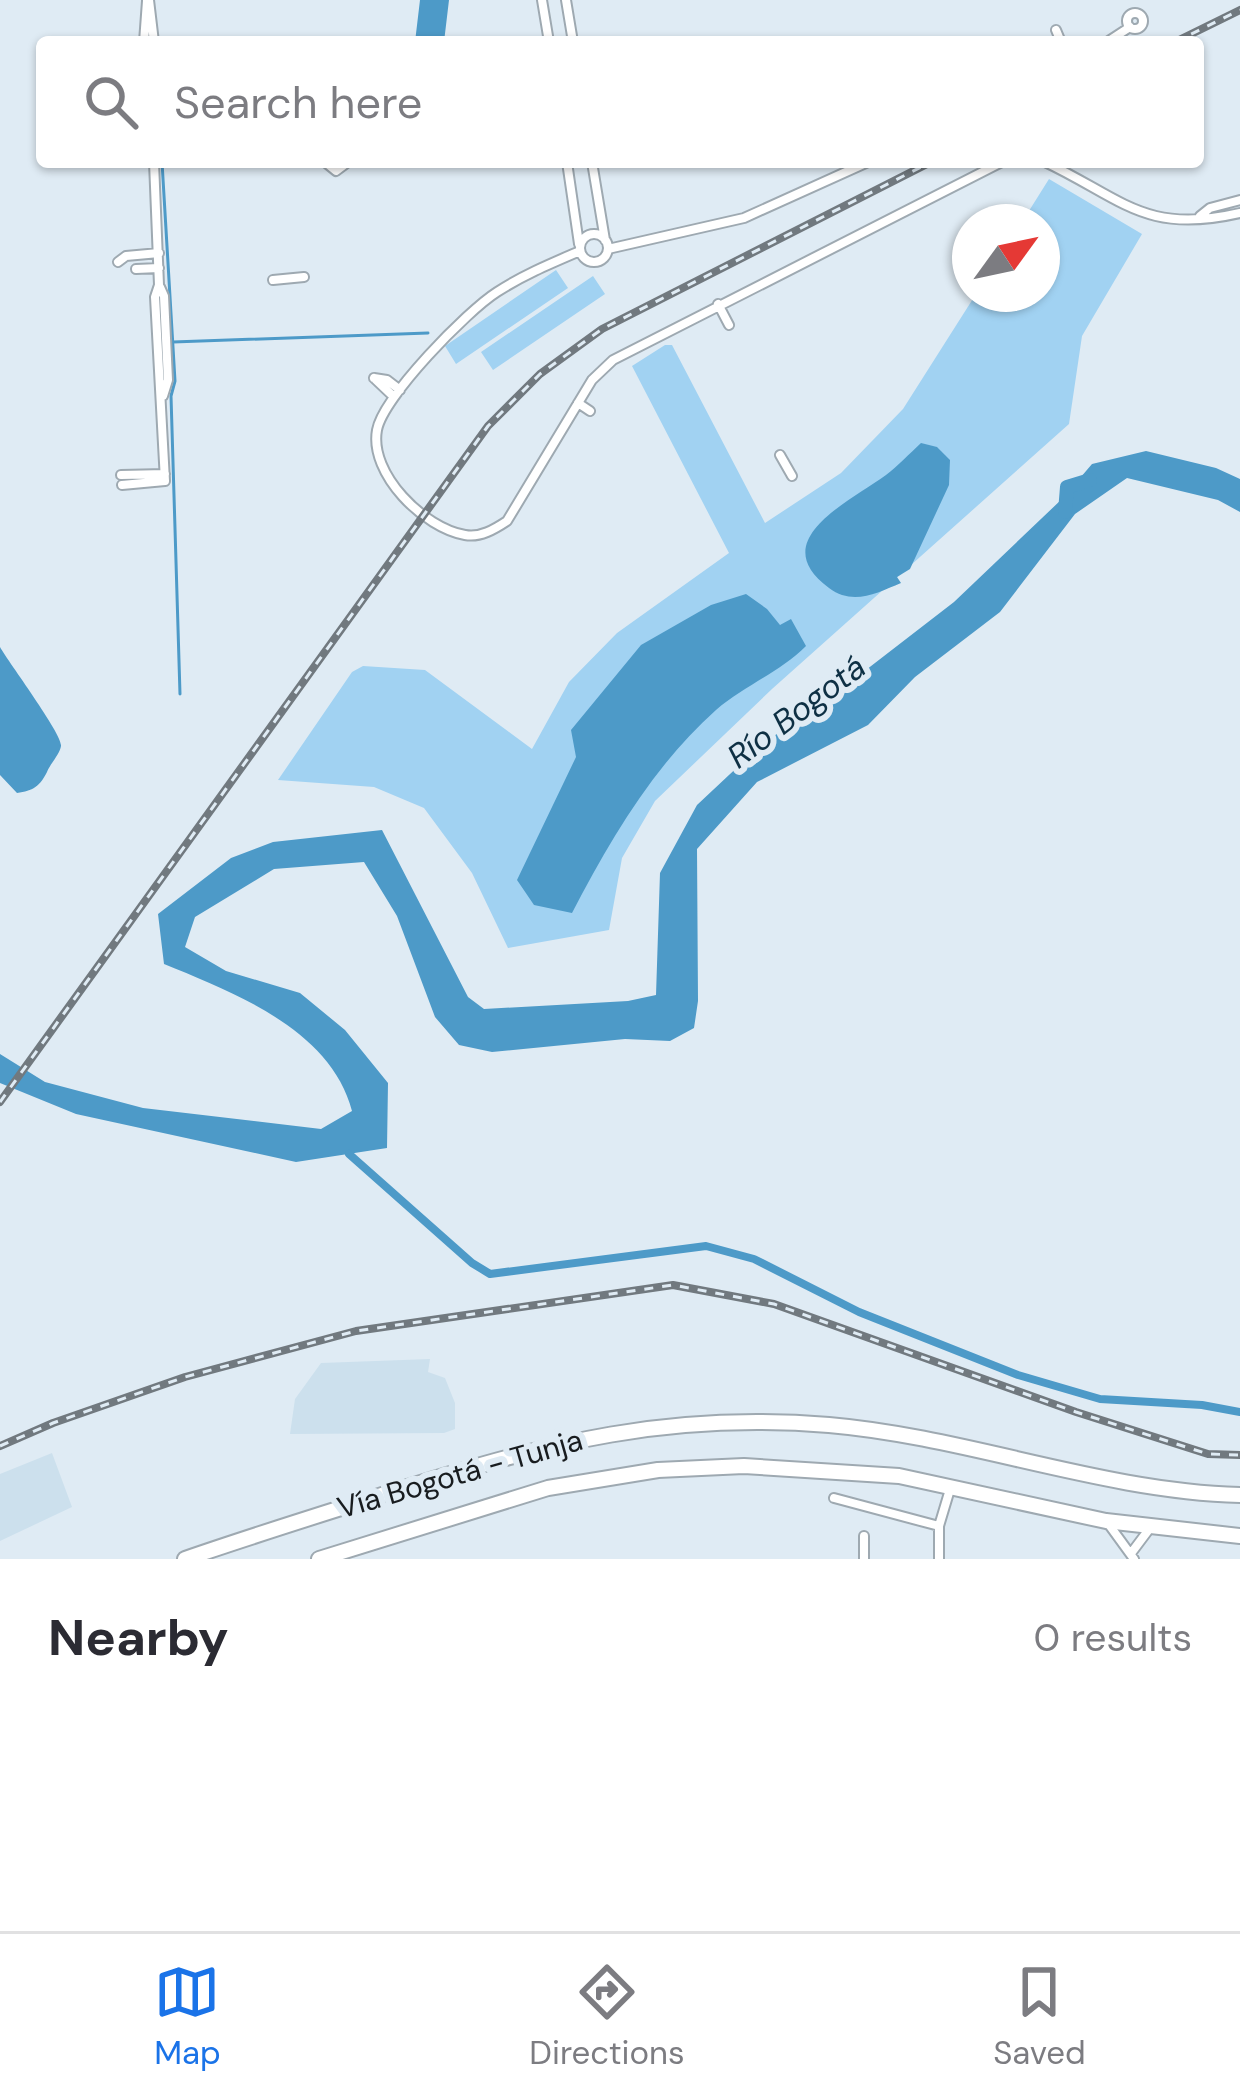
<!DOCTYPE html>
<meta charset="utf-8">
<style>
body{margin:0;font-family:"DM Sans",sans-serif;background:#f2f2f3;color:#2b2b33}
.compass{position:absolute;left:952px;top:204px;width:108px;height:108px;border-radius:50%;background:#fff;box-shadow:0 3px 9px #0004;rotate:57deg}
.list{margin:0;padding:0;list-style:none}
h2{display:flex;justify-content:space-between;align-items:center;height:156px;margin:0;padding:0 48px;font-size:51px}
h2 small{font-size:39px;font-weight:400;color:#7c7c81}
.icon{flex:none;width:66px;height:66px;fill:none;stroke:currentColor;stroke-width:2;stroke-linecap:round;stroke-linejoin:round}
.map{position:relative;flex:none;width:1240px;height:1559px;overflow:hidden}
.search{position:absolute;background:#fff;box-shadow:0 3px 9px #0004;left:36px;right:36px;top:36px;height:132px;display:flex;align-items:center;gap:30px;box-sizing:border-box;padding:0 42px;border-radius:12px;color:#7c7c81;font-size:45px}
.sheet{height:372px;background:#fff}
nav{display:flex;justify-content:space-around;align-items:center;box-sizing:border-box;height:168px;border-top:3px solid #e1e1e2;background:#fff;font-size:33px;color:#7c7c81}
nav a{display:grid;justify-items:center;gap:6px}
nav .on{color:#1a73e8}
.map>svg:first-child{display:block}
</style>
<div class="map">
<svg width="1240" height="1559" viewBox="0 0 1240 1559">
<rect width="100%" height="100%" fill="#dfebf4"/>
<!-- built -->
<path fill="#cce0ed" d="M 430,1359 L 428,1372 L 445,1378 L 455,1403 L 455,1429 L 444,1433 L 290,1434 L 295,1399 L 321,1363 Z
M 52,1453 L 72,1507 L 0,1541 L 0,1474 Z"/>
<!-- green -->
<path fill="#a1d2f2" d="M 1049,179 L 1142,234 L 1082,336 L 1069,424 L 772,689 L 655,801 L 622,858 L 609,930 L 508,948 L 472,873 L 424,808 L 374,787 L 278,780 L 352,672 L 363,666 L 425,670 L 532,749 L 569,682 L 617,633 L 729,553 L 632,366 L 665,345 L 672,345 L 765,523 L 841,473 L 903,409 L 976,294 L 1042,294 L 1042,222 L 1022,222 Z
M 556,270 L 568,288 L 456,364 L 445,346 Z
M 593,276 L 605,294 L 493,370 L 481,352 Z"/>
<!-- water -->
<path fill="#4d9ac8" d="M 420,0 L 449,0 L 444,42 L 415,42 Z
M 921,443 L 937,447 L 950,460 L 949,485 L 910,569 L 897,577 L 901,583 C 877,593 853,606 829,588 C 765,541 847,503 886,475 C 898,466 909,454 921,443 Z
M 1146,451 L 1216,468 L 1240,479 L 1240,512 L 1218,500 L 1127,478 L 1075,514 L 1000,612 L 915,677 L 868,725 L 757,782 L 697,849 L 698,1001 L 694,1028 L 670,1041 L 625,1039 L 492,1052 L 459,1045 L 435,1017 L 397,916 L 364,862 L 274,869 L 195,917 L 185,947 L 226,971 L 300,993 L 345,1030 L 388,1083 L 387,1148 L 296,1162 L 76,1114 L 0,1083 L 0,1054 L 45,1082 L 143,1108 L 321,1129 L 352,1111 C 331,1030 235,993 164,964 L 158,914 L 231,858 L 273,842 L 382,830 L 468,997 L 484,1009 L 628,1001 L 656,995 L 660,873 L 697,805 L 761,745 L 840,690 L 954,602 L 1063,498 L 1092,464 Z
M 746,594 L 767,609 L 780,625 L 791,619 L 806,646 C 780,672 744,686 716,710 C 654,765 610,840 572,913 L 534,905 L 517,880 L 576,757 L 571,730 L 641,645 L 711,605 Z
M 0,647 C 9,663 63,735 61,746 C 60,754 50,764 47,772 C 40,786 33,791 17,793 L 0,775 Z"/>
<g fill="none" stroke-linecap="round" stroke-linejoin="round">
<!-- stream -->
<path stroke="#4d9ac8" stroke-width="3" d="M 162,162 L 175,381 L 171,396 L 180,694
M 173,342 L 428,333"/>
<!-- canal -->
<path stroke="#4d9ac8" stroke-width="8" d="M 349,1154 L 472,1263 L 490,1274 L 706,1246 L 754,1259 L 859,1312 L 1018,1375 L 1100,1399 L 1202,1405 L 1240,1412"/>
<!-- river -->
<path stroke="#4d9ac8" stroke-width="14" d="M 1065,512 L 1067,487 L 1090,480"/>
<!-- minor casing -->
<g stroke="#9ea9b1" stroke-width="12">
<path id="minor" d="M 149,0 L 154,42
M 542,0 L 549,42
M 566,0 L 573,42
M1127 21a8 8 0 1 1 16 0a8 8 0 1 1-16 0Z
M 1056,30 L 1061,42
M 144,42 L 147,1
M 1107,42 L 1130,27
M 325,162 L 336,171 L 348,162
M 567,162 L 579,244
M 592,162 L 605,240
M 1045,162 C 1123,199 1145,235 1240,213
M 1200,216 L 1210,208 L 1240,200
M580 248a14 14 0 1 1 28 0a14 14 0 1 1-28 0Z
M 608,249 L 744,218 L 868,162
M 580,251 C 552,263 523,275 497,292 C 467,311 383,397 377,430 C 369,474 424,528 465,535 C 480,538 495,529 507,521 L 592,380 L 613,360 L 1002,162
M 118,262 L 126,256 L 159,253
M 136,269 L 159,268
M 273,280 L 304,277
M 160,287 L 164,296 L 168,380 L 163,396
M 718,304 L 729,325
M 374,378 L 387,380 L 400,390
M 374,378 L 394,397
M 578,403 L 590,411
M 780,455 L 792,476
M 121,475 L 165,474
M 122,485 L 165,481 L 155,297 L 159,285 L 154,162
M 834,1498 L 939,1526
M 1107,1522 L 1134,1559
M 864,1536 L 864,1559
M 1132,1552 L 1150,1528
M 939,1559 L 939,1526 L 951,1486"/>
</g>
<!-- trunk casing -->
<g stroke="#9ea9b1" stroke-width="18">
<path id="trunk" d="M 185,1559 C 257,1534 329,1512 401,1489 C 551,1442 669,1412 829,1425 C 968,1437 1100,1491 1240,1495
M 319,1559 L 548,1488 L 658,1470 L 744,1466 L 899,1476 L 1106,1521 L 1240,1536"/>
</g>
<!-- minor -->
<use href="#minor" stroke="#fff" stroke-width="8"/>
<!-- trunk -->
<use href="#trunk" stroke="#fff" stroke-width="14"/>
<!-- rail casing -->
<g stroke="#71797f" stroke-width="8">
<path id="rail" d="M 1175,42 L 1240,10
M 0,1102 L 488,426 L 540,374 L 602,329 L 931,162
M 0,1446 L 53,1423 L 185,1377 L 356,1331 L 673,1285 L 774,1304 L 1076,1412 L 1208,1454 L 1240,1455"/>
</g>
<!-- rail -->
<use href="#rail" stroke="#dfebf4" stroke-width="3" stroke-dasharray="9" stroke-linecap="butt"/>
</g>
<g text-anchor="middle" stroke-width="12" stroke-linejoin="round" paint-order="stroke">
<!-- street labels -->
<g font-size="30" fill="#181c1f" stroke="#dfebf4">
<text transform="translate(460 1474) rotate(-16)" y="10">Vía Bogotá - Tunja</text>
</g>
<!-- water labels -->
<g font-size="33" font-style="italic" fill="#0e3044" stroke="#dfebf4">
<text transform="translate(796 711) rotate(-37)" y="12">Río Bogotá</text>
</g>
</g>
</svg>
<svg class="compass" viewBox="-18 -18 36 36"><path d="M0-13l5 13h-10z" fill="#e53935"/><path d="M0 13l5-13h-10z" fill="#7c7c81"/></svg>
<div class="search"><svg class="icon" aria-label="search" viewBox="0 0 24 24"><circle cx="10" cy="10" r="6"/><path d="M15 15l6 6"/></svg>Search here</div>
</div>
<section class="sheet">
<h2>Nearby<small>0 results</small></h2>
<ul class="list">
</ul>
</section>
<nav>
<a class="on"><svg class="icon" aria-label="map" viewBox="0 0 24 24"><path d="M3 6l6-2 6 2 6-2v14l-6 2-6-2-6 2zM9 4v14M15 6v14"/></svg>Map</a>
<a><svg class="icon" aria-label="directions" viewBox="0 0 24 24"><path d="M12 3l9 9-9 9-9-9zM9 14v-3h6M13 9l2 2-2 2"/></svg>Directions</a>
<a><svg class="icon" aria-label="saved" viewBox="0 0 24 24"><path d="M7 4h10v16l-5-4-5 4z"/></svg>Saved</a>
</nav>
